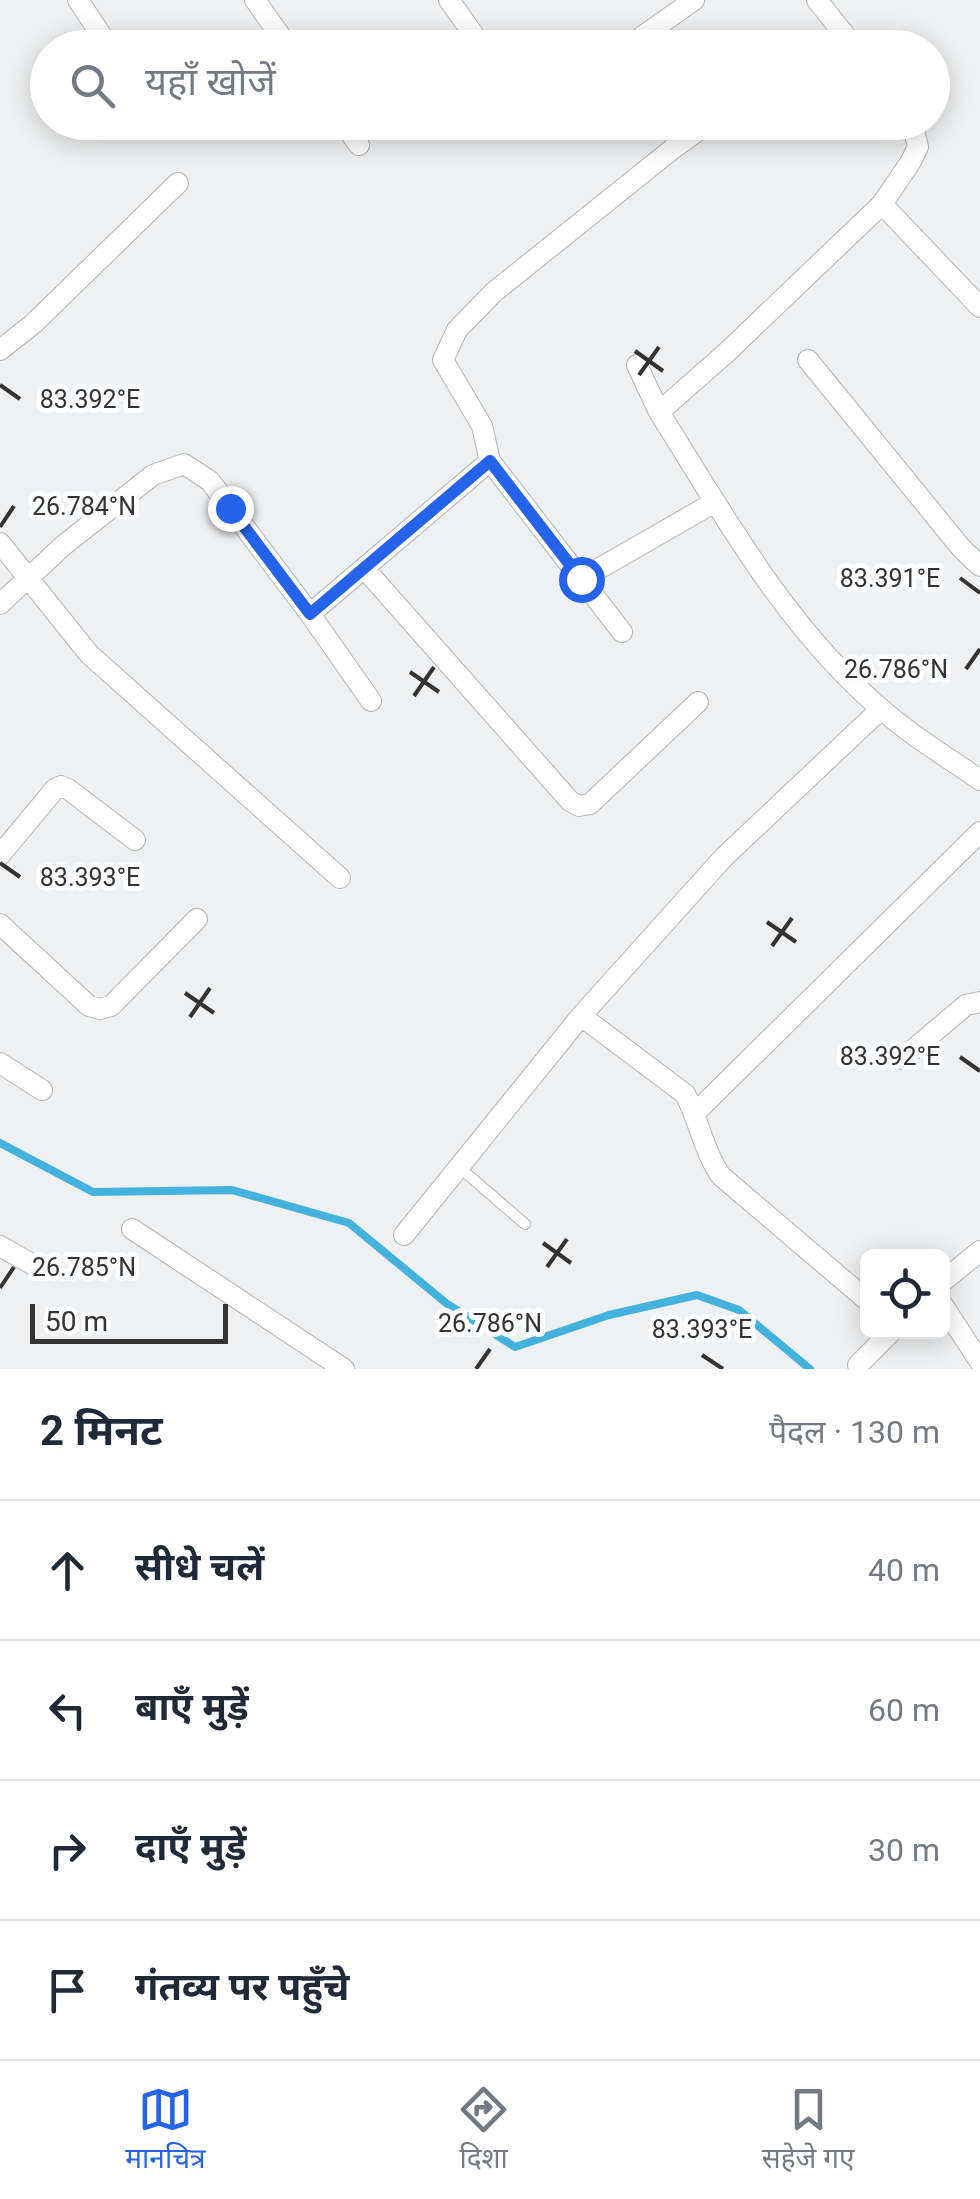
<!DOCTYPE html>
<html lang="hi">
<meta charset="utf-8">
<style>
body{margin:0;font-family:Roboto,"Noto Sans Devanagari",sans-serif;background:#f2f2f3;color:#1f2937}
.controls{position:absolute;right:30px;bottom:30px;display:grid;overflow:hidden;border-radius:15px;box-shadow:0 5px 25px #0003}
.controls button{width:90px;height:90px;display:grid;place-items:center;padding:0;border:0;border-bottom:2px solid #e0e1e3;background:#fff;color:#1f2937;font:50px sans-serif}
.scale{position:absolute;left:30px;bottom:25px;width:198px;box-sizing:border-box;padding-left:10px;border:5px solid #333334;border-top:0;font-size:28px;line-height:35px;white-space:nowrap;color:#333334;-webkit-text-stroke:8px #fcfdfe;paint-order:stroke}
.stop{position:absolute;width:30px;height:30px;margin:-22px;border:8px solid #2563eb;border-radius:50%;background:#fff}
.stop.end{background:#2563eb;border-color:#fff;box-shadow:0 2px 10px #0008}
.list{margin:0;padding:0;list-style:none}
h2{display:flex;justify-content:space-between;align-items:center;height:130px;margin:0;padding:0 40px;font-size:42px}
h2 small{font-size:32px;font-weight:400;color:#747a83}
.list li{display:grid;grid-template-columns:65px 1fr auto;gap:30px;align-items:center;box-sizing:border-box;height:140px;padding:0 40px;border-top:2px solid #e0e1e3}
.list b{display:block;font-size:38px;white-space:nowrap}
.list em{font-size:32px;font-style:normal;color:#747a83}
.icon{flex:none;width:55px;height:55px;fill:none;stroke:currentColor;stroke-width:2;stroke-linecap:round;stroke-linejoin:round}
.map{position:relative;flex:none;width:980px;height:1369px;overflow:hidden}
.search{position:absolute;background:#fff;box-shadow:0 5px 25px #0003;left:30px;right:30px;top:30px;height:110px;display:flex;align-items:center;gap:25px;box-sizing:border-box;padding:0 35px;border-radius:55px;color:#747a83;font-size:38px}
.sheet{height:690px;background:#fff}
nav{display:flex;justify-content:space-around;align-items:center;box-sizing:border-box;height:140px;border-top:2px solid #e0e1e3;background:#fff;font-size:28px;color:#747a83}
nav a{display:grid;justify-items:center;gap:5px}
nav .on{color:#2563eb}
.map>svg:first-child{display:block}
</style>
<div class="map">
<svg width="980" height="1369" viewBox="0 0 980 1369">
<rect width="100%" height="100%" fill="#eff0f1"/>
<g fill="none" stroke-linecap="round" stroke-linejoin="round">
<!-- stream -->
<path stroke="#43b2dc" stroke-width="8" d="M 0,1143 L 93,1192 L 232,1190 L 349,1223 L 446,1303 L 515,1347 L 609,1315 L 697,1295 L 739,1310 L 810,1369"/>
<!-- lane casing -->
<g stroke="#b3b4b5" stroke-width="12">
<path id="lane" d="M 459,1167 L 525,1224"/>
</g>
<!-- street casing -->
<g stroke="#b3b4b5" stroke-width="22">
<path id="street" d="M 78,0 L 102,36
M 255,0 L 289,48
M 449,0 L 481,45
M 817,0 L 855,48
M 626,48 L 694,0
M 820,48 L 843,32
M 342,122 L 359,145
M 882,204 L 980,307
M 0,350 L 33,324 L 178,183
M 808,360 L 962,549 L 980,566
M 637,365 L 659,412 L 726,353 L 882,204 L 910,163 L 918,147 L 912,122
M 659,412 C 725,517 785,626 880,708 C 910,735 947,757 980,780
M 490,461 L 622,632
M 0,543 L 89,654 L 340,878
M 364,568 L 570,801 L 579,806 L 590,804 L 698,702
M 581,579 L 715,502
M 0,604 L 64,545 L 153,475 L 184,464 L 210,481 L 310,614 L 490,461 L 482,426 L 443,360 L 457,330 L 494,292 L 675,147 L 710,122
M 310,614 L 371,701
M 0,855 L 55,789 L 61,786 L 68,789 L 135,840
M 0,924 L 89,1006 L 100,1009 L 111,1006 L 197,919
M 581,1016 L 685,1094 C 699,1120 704,1152 721,1176 L 868,1301
M 902,1059 L 966,1005 L 980,1002
M 0,1063 L 42,1090
M 695,1113 L 980,832
M 132,1229 L 344,1369
M 404,1235 L 581,1016 L 724,857 L 881,709
M 0,1246 L 37,1267
M 942,1282 L 980,1251
M 942,1304 L 980,1362
M 858,1365 L 891,1332"/>
</g>
<!-- lane -->
<use href="#lane" stroke="#fff" stroke-width="10"/>
<!-- street -->
<use href="#street" stroke="#fff" stroke-width="20"/>
</g>
<g fill="none" stroke-linecap="round" stroke-linejoin="round">
<!-- route -->
<path stroke="#2563eb" stroke-width="12" d="M 230,508 L 310,614 L 490,461 L 581,579"/>
</g>
<!-- ticks -->
<path fill="none" stroke="#333334" stroke-width="4" d="M 635,351 L 663,371M 639,375 L 659,347M 0,385 L 20,399M 0,527 L 14,506M 960,578 L 980,593M 966,669 L 980,649M 410,672 L 439,692M 414,696 L 434,667M 0,863 L 20,877M 767,922 L 796,942M 772,946 L 792,918M 185,993 L 214,1013M 190,1017 L 210,988M 960,1057 L 980,1071M 543,1243 L 571,1263M 547,1267 L 567,1239M 0,1288 L 14,1267M 702,1355 L 723,1369M 476,1369 L 490,1349"/>
<g font-size="25" text-anchor="middle" fill="#333334" stroke="#fcfdfe" stroke-width="10" stroke-linejoin="round" paint-order="stroke">
<text x="90" y="408">83.392°E</text>
<text x="84" y="515">26.784°N</text>
<text x="890" y="587">83.391°E</text>
<text x="896" y="678">26.786°N</text>
<text x="90" y="886">83.393°E</text>
<text x="890" y="1065">83.392°E</text>
<text x="84" y="1276">26.785°N</text>
<text x="490" y="1332">26.786°N</text>
<text x="702" y="1338">83.393°E</text>
</g>
</svg>
<div class="controls">
<button><svg class="icon" aria-label="locate" viewBox="0 0 24 24"><circle cx="12" cy="12" r="6"/><path d="M12 2v4M12 18v4M2 12h4M18 12h4"/></svg></button>
</div>
<div class="scale">50 m</div>
<div class="stop" style="left:581px;top:579px"></div>
<div class="stop end" style="left:230px;top:508px"></div>
<div class="search"><svg class="icon" aria-label="search" viewBox="0 0 24 24"><circle cx="10" cy="10" r="6"/><path d="M15 15l6 6"/></svg>यहाँ खोजें</div>
</div>
<section class="sheet">
<h2>2 मिनट<small>पैदल · 130 m</small></h2>
<ul class="list">
<li><svg class="icon" aria-label="ahead" viewBox="0 0 24 24"><path d="M12 20V5M6 11l6-6 6 6"/></svg><div><b>सीधे चलें</b></div><em>40 m</em></li>
<li><svg class="icon" aria-label="left" viewBox="0 0 24 24"><path d="M17 20v-9H6M10 6l-5 5 5 5"/></svg><div><b>बाएँ मुड़ें</b></div><em>60 m</em></li>
<li><svg class="icon" aria-label="right" viewBox="0 0 24 24"><path d="M7 20v-9h11M14 6l5 5-5 5"/></svg><div><b>दाएँ मुड़ें</b></div><em>30 m</em></li>
<li><svg class="icon" aria-label="arrive" viewBox="0 0 24 24"><path d="M6 21V4h12l-3 4 3 4H6"/></svg><div><b>गंतव्य पर पहुँचे</b></div></li>
</ul>
</section>
<nav>
<a class="on"><svg class="icon" aria-label="map" viewBox="0 0 24 24"><path d="M3 6l6-2 6 2 6-2v14l-6 2-6-2-6 2zM9 4v14M15 6v14"/></svg>मानचित्र</a>
<a><svg class="icon" aria-label="directions" viewBox="0 0 24 24"><path d="M12 3l9 9-9 9-9-9zM9 14v-3h6M13 9l2 2-2 2"/></svg>दिशा</a>
<a><svg class="icon" aria-label="saved" viewBox="0 0 24 24"><path d="M7 4h10v16l-5-4-5 4z"/></svg>सहेजे गए</a>
</nav>
